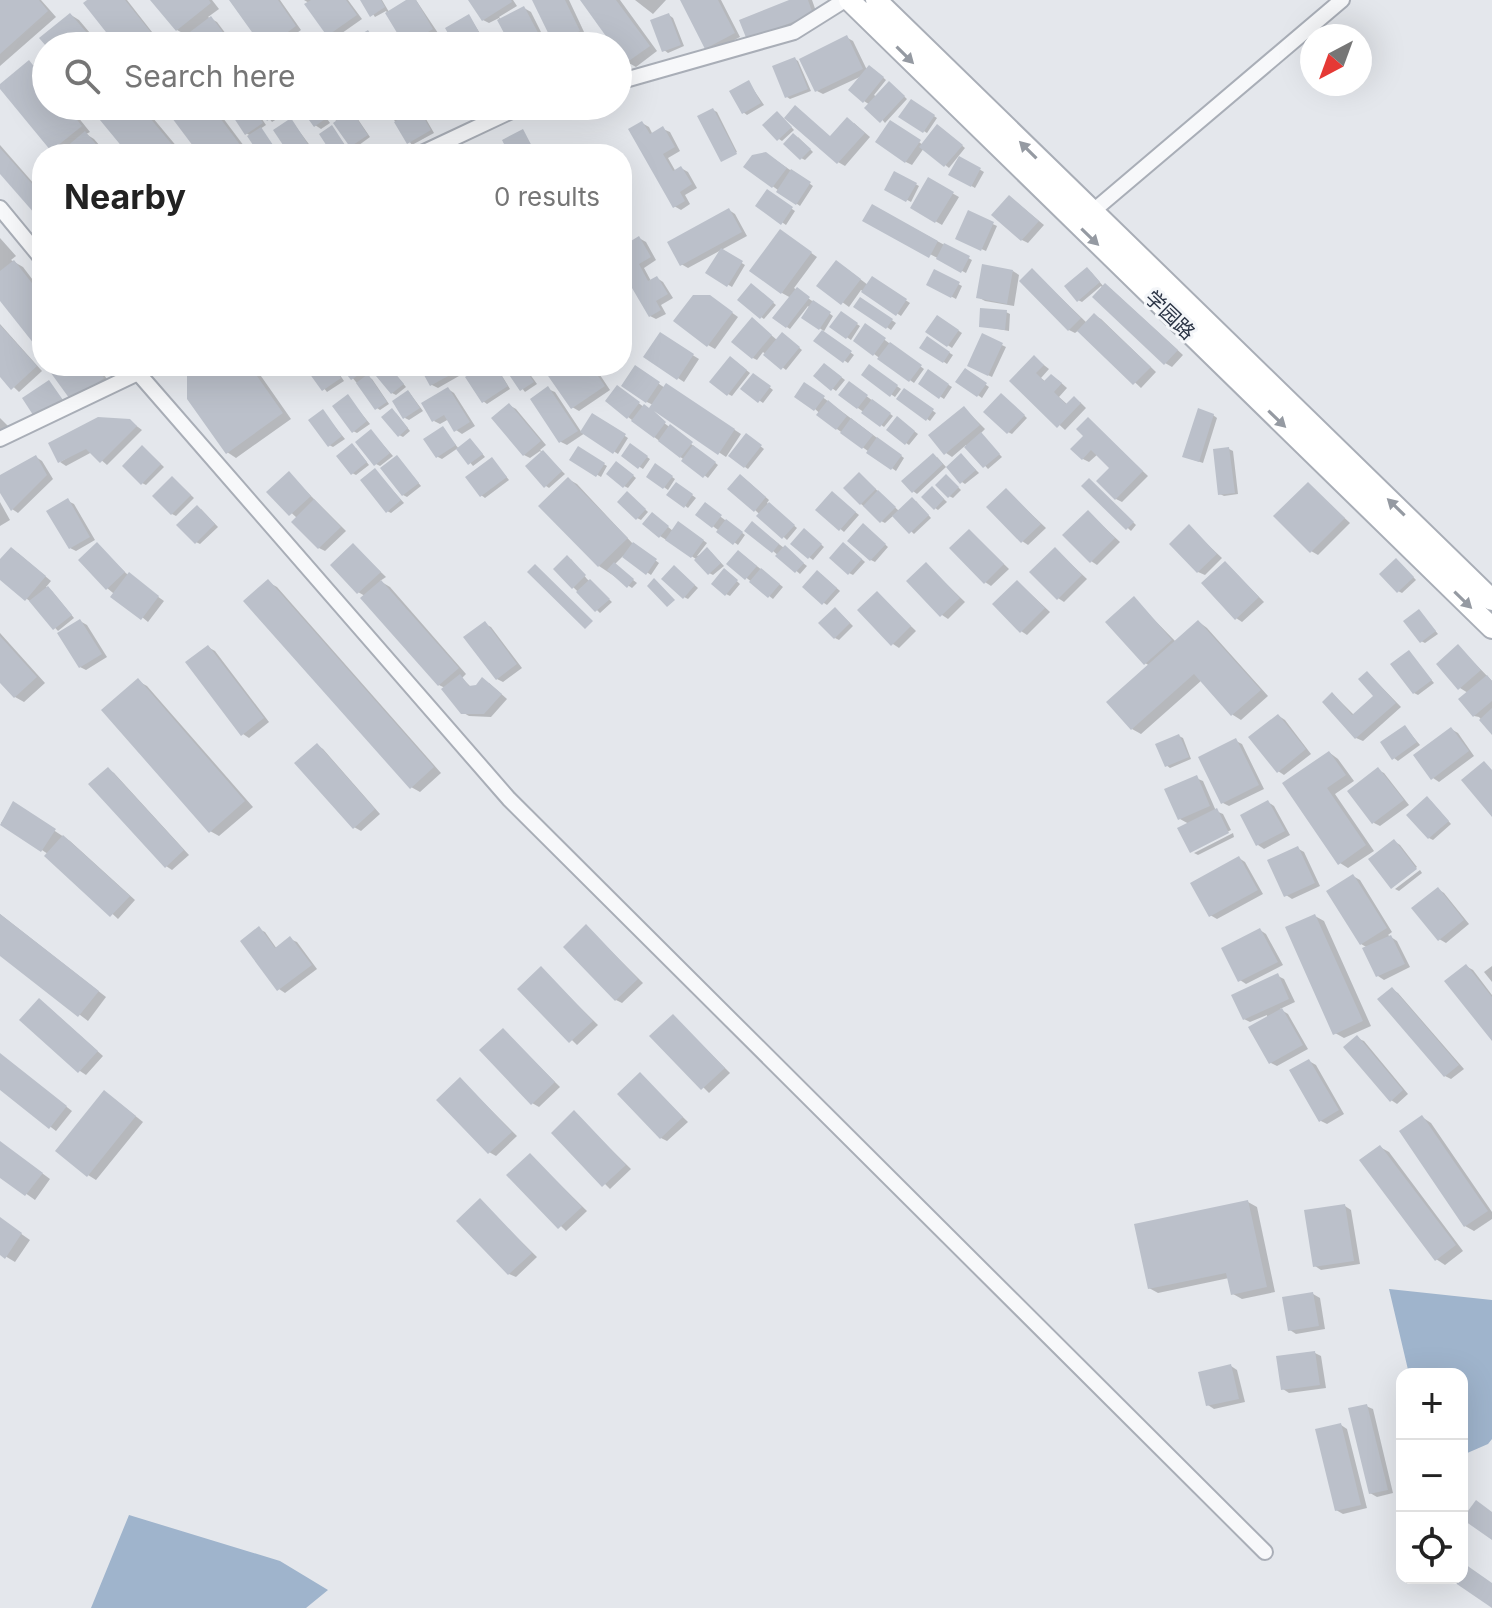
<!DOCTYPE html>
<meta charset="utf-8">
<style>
body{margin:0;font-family:Inter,"Noto Sans SC",sans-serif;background:#f6f6f6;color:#222}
.controls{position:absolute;right:24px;bottom:24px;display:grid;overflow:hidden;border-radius:16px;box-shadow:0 8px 32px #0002}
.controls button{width:72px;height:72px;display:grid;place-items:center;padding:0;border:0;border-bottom:2px solid #e0e0e0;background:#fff;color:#222;font:40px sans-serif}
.compass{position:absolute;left:1300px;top:24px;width:72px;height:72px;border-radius:50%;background:#fff;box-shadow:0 8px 32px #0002;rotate:221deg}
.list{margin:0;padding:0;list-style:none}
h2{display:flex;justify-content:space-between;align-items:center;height:104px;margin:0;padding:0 32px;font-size:34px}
h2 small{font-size:26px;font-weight:400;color:#767676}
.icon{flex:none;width:44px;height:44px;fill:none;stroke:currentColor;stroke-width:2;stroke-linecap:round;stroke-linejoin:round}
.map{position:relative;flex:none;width:1492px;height:1608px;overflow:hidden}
.search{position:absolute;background:#fff;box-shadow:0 8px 32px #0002;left:32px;top:32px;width:600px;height:88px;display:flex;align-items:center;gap:20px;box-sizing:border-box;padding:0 28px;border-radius:44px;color:#767676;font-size:30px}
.panel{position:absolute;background:#fff;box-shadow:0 8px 32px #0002;left:32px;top:144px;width:600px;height:232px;border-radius:32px}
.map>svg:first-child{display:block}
</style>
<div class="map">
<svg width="1492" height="1608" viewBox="0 0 1492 1608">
<rect width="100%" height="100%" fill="#e4e7ec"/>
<!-- water -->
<path fill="#9fb4cc" d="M 1389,1289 L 1492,1300 L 1492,1439 L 1488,1444 L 1465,1454 L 1462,1452 L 1462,1374 L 1409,1374 Z
M 129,1515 L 280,1561 L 328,1590 L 306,1608 L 91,1608 Z"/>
<!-- shadow -->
<path fill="#0003" d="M 0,0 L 41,0 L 56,17 L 0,66 Z
M 91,0 L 127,0 L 163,46 L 120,46 Z
M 153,0 L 212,0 L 219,9 L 208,17 L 217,22 L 235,46 L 190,46 L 188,36 L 177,30 Z
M 232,0 L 280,0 L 301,30 L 279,46 L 264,46 Z
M 304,0 L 348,0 L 362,19 L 335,38 L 329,35 L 309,3 Z
M 363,0 L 382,0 L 389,12 L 410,0 L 416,0 L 438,33 L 434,36 L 441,40 L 444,46 L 409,46 L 386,11 L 375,17 Z
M 471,0 L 513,0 L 517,6 L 499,17 L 501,20 L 524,8 L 531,12 L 548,46 L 513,46 L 499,18 L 489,23 L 483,20 Z
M 534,0 L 569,0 L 585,34 L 579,37 L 591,46 L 562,46 L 555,42 Z
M 582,0 L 620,0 L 657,51 L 636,67 L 627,62 Z
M 635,0 L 666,0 L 653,14 Z
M 683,0 L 721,0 L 740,37 L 713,51 L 706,47 Z
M 795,0 L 812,0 L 818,17 L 755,42 Z
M 71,15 L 79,20 L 101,46 L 48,46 Z
M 669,15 L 673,18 L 684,46 L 668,53 L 664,50 Z
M 469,16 L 488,46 L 499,39 L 507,46 L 458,46 Z
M 846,37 L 853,41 L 867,70 L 873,69 L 886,80 L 874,95 L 877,97 L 893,86 L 907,99 L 885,123 L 870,105 L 864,101 L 864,75 L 823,94 L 817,91 Z
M 795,59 L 798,61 L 811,91 L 790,99 L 787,97 Z
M 29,63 L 38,68 L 46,78 L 46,106 L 69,106 L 90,132 L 86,134 L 94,139 L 107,154 L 60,154 L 53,150 L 0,86 Z
M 749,83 L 764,105 L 747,115 L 743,112 Z
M 911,101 L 937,118 L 927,133 L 901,117 Z
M 102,106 L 143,106 L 183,154 L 130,154 Z
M 165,106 L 214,106 L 250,154 L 201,154 Z
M 244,106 L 253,106 L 266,125 L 260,129 L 280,154 L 261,154 L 251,136 L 246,133 Z
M 260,106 L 284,106 L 288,112 L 272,122 Z
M 301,106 L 318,106 L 330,123 L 321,129 L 315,125 Z
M 323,106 L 349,106 L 351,108 L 347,110 L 355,115 L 370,137 L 355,148 L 351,146 L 338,122 L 331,117 Z
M 384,106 L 418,106 L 416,109 L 422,112 L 434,133 L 412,145 Z
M 464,106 L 482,106 L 470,113 Z
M 713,110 L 717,112 L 737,152 L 722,160 Z
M 781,116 L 794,130 L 782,141 L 779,139 Z
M 291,120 L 314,151 L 312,154 L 291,154 Z
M 642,123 L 649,127 L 653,135 L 663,129 L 670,132 L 680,151 L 668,158 L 676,172 L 681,168 L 688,172 L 697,188 L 685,195 L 690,204 L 681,210 L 674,206 Z
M 854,123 L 870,137 L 845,166 L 838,162 L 831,137 Z
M 897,126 L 923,145 L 942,129 L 965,148 L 949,168 L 924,148 L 912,165 L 906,162 Z
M 332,128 L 347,148 L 338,154 L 333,152 Z
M 798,137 L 813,152 L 805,160 L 801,158 Z
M 0,145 L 42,193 L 42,219 L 0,171 Z
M 570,148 L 578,154 L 559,154 Z
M 770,156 L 813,186 L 800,206 L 746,167 Z
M 960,158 L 984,172 L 975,188 L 951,174 Z
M 895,173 L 919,186 L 911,202 L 887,189 Z
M 929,180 L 959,197 L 942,225 L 913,208 Z
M 767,192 L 795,211 L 786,225 L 758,206 Z
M 1010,197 L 1044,225 L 1028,243 L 1022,240 Z
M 873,206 L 972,260 L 966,273 L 865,220 Z
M 729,210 L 735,214 L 747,236 L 688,268 L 681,264 Z
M 969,213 L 997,226 L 986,251 L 957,238 Z
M 622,235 L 629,244 L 639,238 L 646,242 L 656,260 L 644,268 L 651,281 L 657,278 L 663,282 L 673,298 L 661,305 L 666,314 L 656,319 L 650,316 L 622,267 Z
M 786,235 L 817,257 L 794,288 L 833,316 L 823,333 L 854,355 L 848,363 L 816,341 L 824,331 L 804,318 L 810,308 L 808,306 L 790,329 L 787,327 L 791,298 L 782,293 Z
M 0,238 L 16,256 L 11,260 L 23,267 L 42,292 L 42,351 L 0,297 Z
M 722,251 L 745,265 L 732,287 L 708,273 Z
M 843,266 L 868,285 L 873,279 L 910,303 L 901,316 L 861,290 L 849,307 L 819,285 Z
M 1032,270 L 1087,323 L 1094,315 L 1101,319 L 1156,372 L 1141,388 L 1079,330 L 1075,333 L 1069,330 Z
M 1013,271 L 1019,275 L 1014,306 L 985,301 L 978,297 Z
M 935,272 L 962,286 L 956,299 L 928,284 Z
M 1091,272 L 1104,287 L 1111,289 L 1183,355 L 1172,367 L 1165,363 L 1101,286 L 1082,302 L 1078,300 Z
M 755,288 L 776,305 L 764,319 L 761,317 Z
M 861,299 L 896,323 L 891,330 L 856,306 Z
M 716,301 L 738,317 L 715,349 L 708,345 Z
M 1006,312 L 1010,314 L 1009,331 L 981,326 Z
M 841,314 L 860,326 L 851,340 L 832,327 Z
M 938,317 L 962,333 L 952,348 L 928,332 Z
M 756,322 L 777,340 L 786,337 L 802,350 L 786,370 L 763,352 L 757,360 L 753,358 Z
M 0,324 L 42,371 L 19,392 L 0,374 Z
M 866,326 L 924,369 L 914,383 L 856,341 Z
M 660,335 L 699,359 L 684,382 L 646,357 Z
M 983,336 L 1006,347 L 992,377 L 969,366 Z
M 927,339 L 953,355 L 947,364 L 922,347 Z
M 1035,358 L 1049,369 L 1041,378 L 1046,382 L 1058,380 L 1067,388 L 1059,397 L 1068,405 L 1080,402 L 1086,408 L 1065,430 L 1012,381 Z
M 734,360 L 750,373 L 732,396 L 728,394 Z
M 56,366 L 98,366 L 109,382 L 80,404 Z
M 204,366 L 254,366 L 291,419 L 236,458 L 227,452 Z
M 306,366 L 334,366 L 344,381 L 327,392 Z
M 343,366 L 362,366 L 367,373 L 364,375 L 372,379 L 389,404 L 380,410 L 377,408 Z
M 421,366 L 463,366 L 466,372 L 438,388 L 432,385 Z
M 486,366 L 496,366 L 510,389 L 487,404 L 483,401 Z
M 505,366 L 524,366 L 537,384 L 525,392 Z
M 533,366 L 594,366 L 610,390 L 579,411 L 572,407 L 548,371 L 542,375 Z
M 869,366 L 901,389 L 895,397 L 863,375 Z
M 828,367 L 845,380 L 836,391 L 815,376 Z
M 390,368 L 406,387 L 396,395 L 392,393 Z
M 636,368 L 665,388 L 673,389 L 741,434 L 726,457 L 652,408 L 653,405 L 647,402 Z
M 966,371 L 989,387 L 982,398 L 958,381 Z
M 928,372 L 952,387 L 944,399 L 921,384 Z
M 757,377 L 773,390 L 763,403 L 743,389 Z
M 805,384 L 904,458 L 896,471 L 837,429 L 815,409 Z
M 853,386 L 893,416 L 884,427 L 858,408 Z
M 448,389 L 454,393 L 475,426 L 462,434 L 456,430 L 449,419 L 440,424 L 434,421 Z
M 548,389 L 555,392 L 582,433 L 593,415 L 628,438 L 618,454 L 585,433 L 567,445 L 561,442 Z
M 622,390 L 718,465 L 708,478 L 628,417 Z
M 905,391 L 936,413 L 930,421 L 899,399 Z
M 409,392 L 423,411 L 409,420 L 405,418 Z
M 348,397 L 370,424 L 357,433 L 353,431 Z
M 1005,398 L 1027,418 L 1012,434 L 1008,432 Z
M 509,405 L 516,409 L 546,445 L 540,450 L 565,474 L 549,488 L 546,486 L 542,453 L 540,451 L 530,458 L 524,455 Z
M 964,408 L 985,429 L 980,434 L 1002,457 L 988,469 L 966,445 L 952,457 L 946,453 Z
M 323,412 L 345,439 L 333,447 L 329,445 Z
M 396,413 L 410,431 L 403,437 L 399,435 Z
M 1213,415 L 1217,418 L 1203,463 L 1188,458 Z
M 0,418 L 8,426 L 0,434 Z
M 1088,419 L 1148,476 L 1122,502 L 1116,499 L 1112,468 L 1098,454 L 1089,462 L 1083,459 Z
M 130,421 L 142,430 L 107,465 L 92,452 L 66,466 L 60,462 Z
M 901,421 L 918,434 L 909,445 L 906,443 Z
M 443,429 L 459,449 L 471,440 L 485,457 L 473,466 L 458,448 L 442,459 L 438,457 L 426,440 Z
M 371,431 L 393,456 L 380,466 L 376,464 Z
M 750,438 L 764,449 L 748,469 L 745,467 Z
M 631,446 L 650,459 L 643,469 L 623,456 Z
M 356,448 L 369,465 L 356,475 L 352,473 Z
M 579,449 L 607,466 L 601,477 L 572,460 Z
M 1229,449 L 1233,451 L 1238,494 L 1224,496 L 1220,494 Z
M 146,450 L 164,467 L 146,485 L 142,483 Z
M 962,456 L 979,473 L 965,484 L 962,482 Z
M 36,457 L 42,461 L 53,479 L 18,513 L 12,509 L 0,489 L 0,478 Z
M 937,457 L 946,467 L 917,494 L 913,491 Z
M 398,458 L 421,486 L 407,497 L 403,495 Z
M 492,459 L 509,480 L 485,498 L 481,495 Z
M 620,465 L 636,478 L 628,488 L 624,486 Z
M 656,466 L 675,479 L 668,490 L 648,476 Z
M 375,470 L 404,503 L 391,513 L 387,511 Z
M 289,474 L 346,531 L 325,551 L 319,548 L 297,518 L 269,492 Z
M 863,477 L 900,512 L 916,501 L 931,518 L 914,534 L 894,515 L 885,523 L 881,521 L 861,504 Z
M 744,478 L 769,500 L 767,503 L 797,528 L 787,540 L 755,510 Z
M 568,479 L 577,484 L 634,545 L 659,563 L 651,575 L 623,556 L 614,565 L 637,583 L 632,588 L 599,566 L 540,506 Z
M 950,479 L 961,490 L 953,498 L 949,496 Z
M 176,481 L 194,498 L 176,516 L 172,514 Z
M 1093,483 L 1136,525 L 1131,531 L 1084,486 Z
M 677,484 L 696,498 L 688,508 L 669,494 Z
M 1308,484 L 1350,523 L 1318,555 L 1311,551 Z
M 936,491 L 947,502 L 938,510 L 935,508 Z
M 1007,491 L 1046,528 L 1028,545 L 1022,541 Z
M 631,496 L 648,512 L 641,520 L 637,518 Z
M 836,496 L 859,515 L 844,532 L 818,510 Z
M 68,501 L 74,504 L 95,540 L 76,551 L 70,548 Z
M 0,502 L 10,520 L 0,526 Z
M 705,505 L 745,535 L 738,545 L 698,515 Z
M 201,509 L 218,527 L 200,544 L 196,542 Z
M 1088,512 L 1120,542 L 1097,565 L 1091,561 Z
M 656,517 L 673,531 L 682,525 L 707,543 L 697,556 L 711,552 L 724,566 L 713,575 L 709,573 L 696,559 L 660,536 Z
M 756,526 L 807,566 L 800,574 L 773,551 Z
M 1189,527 L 1222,558 L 1205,575 L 1198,572 Z
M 867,528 L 888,547 L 875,562 L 871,560 Z
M 970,531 L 1009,569 L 991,586 L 985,582 Z
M 808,533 L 824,547 L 813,560 L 809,557 Z
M 97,545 L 129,576 L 164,601 L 148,622 L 107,588 Z
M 353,545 L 386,577 L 380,581 L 390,587 L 466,674 L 462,678 L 472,688 L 489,683 L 507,699 L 491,717 L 469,716 L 462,712 L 445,688 L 439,685 L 365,596 L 358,592 Z
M 847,546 L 865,562 L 853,575 L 849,573 Z
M 1055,549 L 1087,579 L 1064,602 L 1058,598 Z
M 18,553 L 51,581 L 46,587 L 52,591 L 74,618 L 58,631 L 32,603 L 0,577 L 0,562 Z
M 742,554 L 783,587 L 773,599 L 729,564 Z
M 571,559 L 587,579 L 612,602 L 600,613 L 573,587 Z
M 1226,563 L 1264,602 L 1242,622 L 1236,618 Z
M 1400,563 L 1416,580 L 1402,593 L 1398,591 Z
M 926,564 L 965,602 L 948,619 L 942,615 Z
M 678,570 L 698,588 L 688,599 L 684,597 Z
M 728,573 L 740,584 L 730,596 L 726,594 Z
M 821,574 L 840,591 L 827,605 L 824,603 Z
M 268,582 L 277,587 L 441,773 L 420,792 L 411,787 Z
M 1018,582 L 1050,612 L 1027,635 L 1021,631 Z
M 877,593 L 916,631 L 899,648 L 893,644 Z
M 1134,599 L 1176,642 L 1199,622 L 1207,628 L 1268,696 L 1241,720 L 1233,715 L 1202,680 L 1141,734 L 1132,729 L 1150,666 L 1145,663 Z
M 1419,611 L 1438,634 L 1425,643 L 1421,641 Z
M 839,612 L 853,626 L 839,640 L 835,638 Z
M 80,621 L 87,625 L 107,657 L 86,670 L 80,667 Z
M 485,624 L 491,627 L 522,668 L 503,682 L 497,679 Z
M 0,633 L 45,683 L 24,702 L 15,697 L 0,680 Z
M 1458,646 L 1492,681 L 1492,732 L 1479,717 L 1474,716 L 1468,693 L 1460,688 Z
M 208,647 L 215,651 L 269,722 L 249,738 L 243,734 Z
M 1409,653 L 1434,683 L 1418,695 L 1414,693 Z
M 1368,673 L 1401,707 L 1363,741 L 1356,738 L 1333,694 L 1354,715 L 1376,696 Z
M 138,681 L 147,686 L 253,807 L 219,836 L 210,831 Z
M 1279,716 L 1285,720 L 1311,754 L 1284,775 L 1278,771 Z
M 1405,727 L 1420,745 L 1398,761 L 1394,758 Z
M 1451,729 L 1458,733 L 1474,756 L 1439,782 L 1433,778 Z
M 1179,736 L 1183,738 L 1191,759 L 1170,768 L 1166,765 Z
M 1236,741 L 1242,744 L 1264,789 L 1229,806 L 1223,803 Z
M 317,745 L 323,749 L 380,814 L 361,831 L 354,827 Z
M 1330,753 L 1338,759 L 1354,781 L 1335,794 L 1374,851 L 1348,868 L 1340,863 L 1285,784 Z
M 108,769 L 114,773 L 189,855 L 172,870 L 166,866 Z
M 1378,770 L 1384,773 L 1409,805 L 1380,826 L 1374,823 Z
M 1196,778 L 1203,781 L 1216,811 L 1223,814 L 1231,830 L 1192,849 L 1189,824 L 1180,819 Z
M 1431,801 L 1451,824 L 1433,840 L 1429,838 Z
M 1268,802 L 1274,806 L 1290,835 L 1264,849 L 1258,845 Z
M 14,804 L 70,841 L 135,900 L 118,919 L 48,854 L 1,823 Z
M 1233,833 L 1234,837 L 1198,855 L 1194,853 Z
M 1394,841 L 1400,845 L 1417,867 L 1392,886 Z
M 1297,848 L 1304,852 L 1320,886 L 1292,899 L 1286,895 Z
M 1239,858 L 1245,862 L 1263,894 L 1217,919 L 1210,915 Z
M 1420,870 L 1422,873 L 1399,891 L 1395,889 Z
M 1353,876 L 1360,880 L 1392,932 L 1388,935 L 1397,941 L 1410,967 L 1384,980 L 1378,976 L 1368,948 L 1361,944 Z
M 1438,889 L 1444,893 L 1469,924 L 1446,943 L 1439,939 Z
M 0,914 L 106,997 L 88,1021 L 0,954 Z
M 1315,916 L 1324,921 L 1371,1026 L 1344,1038 L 1335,1033 Z
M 587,927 L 643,983 L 622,1003 L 616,1000 Z
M 259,929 L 265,932 L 277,949 L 290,939 L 297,942 L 317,969 L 285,993 L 279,989 Z
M 1260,930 L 1266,934 L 1283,965 L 1246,984 L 1240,980 Z
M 1466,966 L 1473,970 L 1492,995 L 1492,1038 Z
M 1492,966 L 1492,982 L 1484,972 Z
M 541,969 L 598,1025 L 577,1045 L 520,989 Z
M 1278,976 L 1284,979 L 1295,1002 L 1280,1009 L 1288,1014 L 1308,1049 L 1277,1066 L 1271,1063 L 1267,1015 L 1250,1022 L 1244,1019 Z
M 1392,989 L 1398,993 L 1464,1069 L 1451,1079 L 1445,1076 Z
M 46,1005 L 103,1056 L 86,1075 L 80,1071 Z
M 673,1016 L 730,1073 L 709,1093 L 652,1036 Z
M 503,1030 L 560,1087 L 539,1107 L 532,1103 Z
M 1357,1038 L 1364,1041 L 1408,1094 L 1397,1104 L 1391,1100 Z
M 0,1055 L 72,1111 L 56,1131 L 0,1088 Z
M 1309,1061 L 1316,1065 L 1344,1114 L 1327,1124 L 1321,1121 Z
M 640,1075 L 688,1122 L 667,1141 L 661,1138 Z
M 460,1079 L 517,1136 L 496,1156 L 489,1152 Z
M 113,1098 L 143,1122 L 96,1180 L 88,1175 Z
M 574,1113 L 631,1169 L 610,1189 L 554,1133 Z
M 1422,1117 L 1431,1123 L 1492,1212 L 1492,1219 L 1474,1231 L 1465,1226 Z
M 0,1142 L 50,1179 L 35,1200 L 0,1175 Z
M 1380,1147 L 1389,1152 L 1463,1251 L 1445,1265 L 1436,1259 Z
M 530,1155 L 587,1211 L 566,1231 L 509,1175 Z
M 480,1201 L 537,1257 L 516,1277 L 509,1274 Z
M 1248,1202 L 1257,1207 L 1275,1292 L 1242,1299 L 1233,1294 L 1229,1278 L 1158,1293 L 1149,1288 Z
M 1345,1206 L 1351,1210 L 1360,1264 L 1321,1270 L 1315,1266 Z
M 0,1219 L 30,1240 L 15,1262 L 0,1253 Z
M 1313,1294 L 1320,1298 L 1325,1329 L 1296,1334 L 1290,1330 Z
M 1315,1353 L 1321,1356 L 1326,1388 L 1289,1393 L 1283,1389 Z
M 1231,1366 L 1237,1370 L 1245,1402 L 1214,1409 L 1208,1405 Z
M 1366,1406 L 1373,1409 L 1393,1493 L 1377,1497 L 1370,1493 Z
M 1341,1425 L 1347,1429 L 1367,1508 L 1343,1514 L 1336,1510 Z"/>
<!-- building -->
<path fill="#bbc0ca" d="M 0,0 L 39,0 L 48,11 L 0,54 Z
M 87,0 L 125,0 L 162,46 L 117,46 L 83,3 Z
M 150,0 L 209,0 L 211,3 L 176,31 Z
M 229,0 L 278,0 L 296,26 L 269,46 L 262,46 Z
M 311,0 L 346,0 L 357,15 L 327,36 L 304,4 Z
M 360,0 L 381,0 L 385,7 L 370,17 Z
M 406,0 L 416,0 L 433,29 L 405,46 L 385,13 Z
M 468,0 L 511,0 L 512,2 L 482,21 Z
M 532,0 L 565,0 L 580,31 L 553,43 Z
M 580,0 L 616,0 L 650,46 L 626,63 L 618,52 L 618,46 L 613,46 Z
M 680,0 L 718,0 L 735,33 L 705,49 Z
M 789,0 L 808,0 L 813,14 L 747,40 L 739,20 Z
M 524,6 L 545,46 L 511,46 L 497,20 Z
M 70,13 L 98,46 L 46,46 L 39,38 Z
M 669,13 L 681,45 L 662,52 L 650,20 Z
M 469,14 L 484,41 L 475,46 L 455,46 L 445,28 Z
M 211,16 L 233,46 L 188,46 L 182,38 Z
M 368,30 L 378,46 L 350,46 L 348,42 Z
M 847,35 L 863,69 L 815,92 L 799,59 Z
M 795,57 L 808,89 L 785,98 L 772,66 Z
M 29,60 L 46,82 L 46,106 L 66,106 L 82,126 L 51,151 L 0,89 L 0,84 Z
M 869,65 L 884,77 L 863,103 L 848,90 Z
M 749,80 L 761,103 L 742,114 L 729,91 Z
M 889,81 L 905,96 L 880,123 L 864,108 Z
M 911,99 L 935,115 L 923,133 L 898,117 Z
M 795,105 L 830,136 L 847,117 L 865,133 L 837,164 L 784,118 Z
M 104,106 L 140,106 L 180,154 L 128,154 L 95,114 Z
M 163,106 L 211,106 L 247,154 L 199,154 Z
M 240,106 L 252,106 L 263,123 L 245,135 L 230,112 Z
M 257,106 L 283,106 L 285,109 L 267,121 Z
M 299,106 L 316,106 L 325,119 L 314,127 Z
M 320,106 L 348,106 L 329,119 Z
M 382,106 L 415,106 L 389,120 Z
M 418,108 L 431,130 L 407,144 L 394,122 Z
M 713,108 L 737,154 L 721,162 L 697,116 Z
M 351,110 L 368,135 L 350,147 L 333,123 Z
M 777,111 L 792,127 L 777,141 L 762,125 Z
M 291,118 L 311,149 L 304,154 L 289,154 L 273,130 Z
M 890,120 L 921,140 L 905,163 L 875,142 Z
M 642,121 L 650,134 L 663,126 L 675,147 L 663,154 L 673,171 L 681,166 L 692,184 L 680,192 L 685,201 L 673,208 L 628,129 Z
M 937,124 L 963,145 L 944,167 L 919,147 Z
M 332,125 L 345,145 L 332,154 L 319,134 Z
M 261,127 L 279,154 L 259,154 L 247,136 Z
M 523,129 L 536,154 L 509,154 L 502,140 Z
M 85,131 L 104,154 L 58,154 Z
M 793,133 L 811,149 L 800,160 L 783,144 Z
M 0,148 L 42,195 L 42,222 L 0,174 Z
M 766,152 L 787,168 L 772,188 L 743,167 L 752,155 Z
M 959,156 L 981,168 L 971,187 L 948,175 Z
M 791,169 L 811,182 L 796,205 L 776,192 Z
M 894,171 L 917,183 L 906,202 L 884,190 Z
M 928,177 L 954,192 L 935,223 L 910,208 Z
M 767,189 L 793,207 L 781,225 L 755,206 Z
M 1009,195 L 1039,221 L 1021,241 L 991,215 Z
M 872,204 L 938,241 L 929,258 L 862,221 Z
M 729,208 L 742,232 L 680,266 L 667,242 Z
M 968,210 L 994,222 L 981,251 L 955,239 Z
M 780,229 L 812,252 L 781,294 L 749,271 Z
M 639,236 L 651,257 L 639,264 L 648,281 L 657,276 L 668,294 L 656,301 L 661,310 L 649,317 L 622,271 L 622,237 L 626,244 Z
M 944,243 L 970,256 L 961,273 L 936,259 Z
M 721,248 L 743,261 L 727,287 L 705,273 Z
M 14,260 L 42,296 L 42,354 L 0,301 L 0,271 Z
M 836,260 L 861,279 L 841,305 L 816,286 Z
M 982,264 L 1013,270 L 1007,304 L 976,298 Z
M 1087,267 L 1100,282 L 1077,302 L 1064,286 Z
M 1032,268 L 1081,318 L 1068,331 L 1019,281 Z
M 934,269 L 960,282 L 951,298 L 926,285 Z
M 872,276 L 907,299 L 896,316 L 861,292 Z
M 751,283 L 774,302 L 760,319 L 737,300 Z
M 1105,283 L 1178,350 L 1164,365 L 1092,297 Z
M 797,287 L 810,297 L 786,328 L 772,318 Z
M 693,295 L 710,295 L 733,312 L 707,347 L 673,321 Z
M 860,297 L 893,319 L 886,329 L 853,307 Z
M 813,300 L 831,312 L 819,330 L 801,318 Z
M 980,308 L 1007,310 L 1005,330 L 979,327 Z
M 841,311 L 858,323 L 846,339 L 829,327 Z
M 1094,313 L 1151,367 L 1133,385 L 1077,331 Z
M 937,315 L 959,330 L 947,347 L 925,332 Z
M 752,317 L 772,335 L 752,359 L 731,342 Z
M 865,323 L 886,338 L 873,356 L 853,341 Z
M 0,325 L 37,366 L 11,390 L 0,377 Z
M 822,330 L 852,351 L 843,363 L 813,341 Z
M 660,332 L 694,354 L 677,380 L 643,357 Z
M 782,332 L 800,347 L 781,370 L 763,355 Z
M 982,333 L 1003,343 L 988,376 L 967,366 Z
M 927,336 L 950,352 L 943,363 L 919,348 Z
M 890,342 L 922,365 L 909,382 L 877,359 Z
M 1034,355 L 1044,365 L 1036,373 L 1044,381 L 1051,374 L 1062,383 L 1054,392 L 1066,404 L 1074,396 L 1081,403 L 1057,428 L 1009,381 Z
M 730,356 L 747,370 L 727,396 L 709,382 Z
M 824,363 L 842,377 L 831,391 L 813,376 Z
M 869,364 L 898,385 L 890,397 L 861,375 Z
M 635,365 L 660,382 L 646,403 L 621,386 Z
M 53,366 L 96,366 L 104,378 L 72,402 L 48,369 Z
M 200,366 L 250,366 L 283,413 L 226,454 L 187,399 L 187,375 Z
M 304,366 L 333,366 L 341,378 L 322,391 Z
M 340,366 L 362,366 L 365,370 L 351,380 Z
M 389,366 L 404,384 L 391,394 L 376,376 Z
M 419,366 L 460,366 L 461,369 L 430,386 Z
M 482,366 L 495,366 L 508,386 L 482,403 L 465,377 Z
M 503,366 L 523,366 L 534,382 L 520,391 Z
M 557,366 L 591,366 L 605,386 L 571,409 L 546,373 Z
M 965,368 L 987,383 L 977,397 L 955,382 Z
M 928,369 L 949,384 L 939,399 L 918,384 Z
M 753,373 L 771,386 L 758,403 L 740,389 Z
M 368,374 L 387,402 L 375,410 L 356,383 Z
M 49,380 L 63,400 L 35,418 L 22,398 Z
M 849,381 L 868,395 L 857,409 L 838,395 Z
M 804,382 L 825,396 L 814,411 L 794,397 Z
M 666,383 L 735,429 L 718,455 L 654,411 L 666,422 L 654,438 L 631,421 L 644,404 L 649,408 Z
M 617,385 L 640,402 L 627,419 L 605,401 Z
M 548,386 L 578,431 L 559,443 L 530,399 Z
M 448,387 L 470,422 L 454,432 L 444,415 L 432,422 L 421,403 Z
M 904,388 L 934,409 L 926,421 L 896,399 Z
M 408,390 L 420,408 L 403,419 L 392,401 Z
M 1001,393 L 1025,415 L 1007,434 L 983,412 Z
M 348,394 L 367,421 L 352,433 L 332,406 Z
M 872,399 L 891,413 L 880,427 L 861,413 Z
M 828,400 L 847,416 L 836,430 L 816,415 Z
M 509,403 L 541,441 L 523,456 L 491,418 Z
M 964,406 L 980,425 L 944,455 L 928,435 Z
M 392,408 L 408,428 L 398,437 L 381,417 Z
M 1198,408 L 1214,414 L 1199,462 L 1182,457 Z
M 323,409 L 342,436 L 328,447 L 308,420 Z
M 592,413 L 626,434 L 613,454 L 580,432 Z
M 897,416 L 915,431 L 905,445 L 886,430 Z
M 98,417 L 130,419 L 137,426 L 100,463 L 86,449 L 58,463 L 48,443 Z
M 1088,417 L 1143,471 L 1115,500 L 1096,481 L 1109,468 L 1091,450 L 1082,460 L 1070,449 L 1083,436 L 1076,429 Z
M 851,418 L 873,435 L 862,449 L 840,433 Z
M 670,424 L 693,442 L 680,458 L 658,441 Z
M 443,426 L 456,445 L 436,458 L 423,439 Z
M 371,429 L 390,453 L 374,466 L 355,442 Z
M 981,432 L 1000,454 L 983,468 L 964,447 Z
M 746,433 L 762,445 L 744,468 L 728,456 Z
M 877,437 L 902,455 L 891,470 L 866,453 Z
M 470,438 L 483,454 L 468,465 L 456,449 Z
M 352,443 L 367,462 L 351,475 L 336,456 Z
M 630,443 L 648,456 L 638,469 L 621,456 Z
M 142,445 L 161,464 L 141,485 L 122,466 Z
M 693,445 L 716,462 L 703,478 L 681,461 Z
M 578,446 L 605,463 L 596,477 L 569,460 Z
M 1229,447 L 1235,493 L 1218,495 L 1213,449 Z
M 543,450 L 562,471 L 544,488 L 525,466 Z
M 933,453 L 943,464 L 912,493 L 901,481 Z
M 961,453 L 976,470 L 960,484 L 946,467 Z
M 36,455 L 47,475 L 11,511 L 0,493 L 0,475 Z
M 397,455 L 419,483 L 402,496 L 380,468 Z
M 492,457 L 507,477 L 480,497 L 465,477 Z
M 616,461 L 634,475 L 623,488 L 606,474 Z
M 655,463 L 673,476 L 663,489 L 646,477 Z
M 375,468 L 401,500 L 386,513 L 360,480 Z
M 289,471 L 311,496 L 289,516 L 266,492 Z
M 859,472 L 876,489 L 860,505 L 843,488 Z
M 740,474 L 766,497 L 754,512 L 727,489 Z
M 946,474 L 959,487 L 948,498 L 935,485 Z
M 172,476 L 191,495 L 171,515 L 152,496 Z
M 568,477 L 628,538 L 598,567 L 538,506 Z
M 1089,478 L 1134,522 L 1126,530 L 1081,486 Z
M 676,482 L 693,494 L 684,508 L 666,495 Z
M 1308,482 L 1345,518 L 1310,553 L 1273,516 Z
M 932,486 L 944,499 L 934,510 L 921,497 Z
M 1006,488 L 1041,524 L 1021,543 L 986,507 Z
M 878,490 L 896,507 L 880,523 L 863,506 Z
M 627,491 L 646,509 L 636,520 L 617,502 Z
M 832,491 L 856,512 L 839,531 L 815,510 Z
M 912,497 L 929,515 L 909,534 L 892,516 Z
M 68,498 L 90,537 L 69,549 L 46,511 Z
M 314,499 L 341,527 L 318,549 L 291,522 Z
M 705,502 L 722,515 L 712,528 L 695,515 Z
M 769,502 L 795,525 L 782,539 L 756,516 Z
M 197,505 L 215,524 L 195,544 L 176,525 Z
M 1088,510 L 1115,538 L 1090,563 L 1062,535 Z
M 652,512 L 669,526 L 659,538 L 642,524 Z
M 726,519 L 743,532 L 733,545 L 716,532 Z
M 678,521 L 704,540 L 691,558 L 665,540 Z
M 752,521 L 779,544 L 772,553 L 744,531 Z
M 863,523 L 886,544 L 870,561 L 847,541 Z
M 1189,524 L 1217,554 L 1197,573 L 1169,544 Z
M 804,528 L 822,544 L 808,559 L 790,544 Z
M 969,529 L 1004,564 L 984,584 L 949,548 Z
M 97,542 L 125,572 L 106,590 L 78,560 Z
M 633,542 L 657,559 L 646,575 L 622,557 Z
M 843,542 L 862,559 L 848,575 L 829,558 Z
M 353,543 L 381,572 L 357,594 L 330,565 Z
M 785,545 L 804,563 L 795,573 L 775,556 Z
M 11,547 L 46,576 L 25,601 L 0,580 L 0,559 Z
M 707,547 L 721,563 L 708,575 L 694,560 Z
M 1055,547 L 1082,575 L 1057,600 L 1029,572 Z
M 738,550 L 757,566 L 745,580 L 726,564 Z
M 567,555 L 586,575 L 572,589 L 553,569 Z
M 1396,558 L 1414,577 L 1397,593 L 1379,574 Z
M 1225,561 L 1259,597 L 1235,620 L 1201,583 Z
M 614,562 L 634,579 L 627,588 L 607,570 Z
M 926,562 L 960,598 L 940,617 L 906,581 Z
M 535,564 L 593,621 L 585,629 L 527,572 Z
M 674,565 L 695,585 L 683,599 L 661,579 Z
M 724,568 L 738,580 L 725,596 L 711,584 Z
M 761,568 L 780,584 L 768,598 L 749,582 Z
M 817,570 L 837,588 L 822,605 L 802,587 Z
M 129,572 L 159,596 L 141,620 L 110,597 Z
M 654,578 L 675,600 L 667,607 L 647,586 Z
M 268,579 L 434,767 L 410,789 L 243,601 Z
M 590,579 L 610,599 L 595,612 L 576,592 Z
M 381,580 L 459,668 L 438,686 L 360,598 Z
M 1017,580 L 1045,608 L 1020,633 L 992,604 Z
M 48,586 L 72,615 L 53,630 L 29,601 Z
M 877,591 L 911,626 L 891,646 L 857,610 Z
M 1134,596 L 1172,640 L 1144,665 L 1105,622 Z
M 835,607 L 850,623 L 834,639 L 818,623 Z
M 1419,609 L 1436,631 L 1420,643 L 1403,621 Z
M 80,619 L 102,654 L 79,668 L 57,633 Z
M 1198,620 L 1261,690 L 1231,716 L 1194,674 L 1131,730 L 1106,702 Z
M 485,621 L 517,664 L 496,680 L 463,637 Z
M 0,636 L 37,677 L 14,698 L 0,683 Z
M 1458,644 L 1481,670 L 1458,690 L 1436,664 Z
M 208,645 L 264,718 L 241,736 L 185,662 Z
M 1409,650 L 1432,680 L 1413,694 L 1390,664 Z
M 1367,671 L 1396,703 L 1355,739 L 1322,702 L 1332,692 L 1352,715 L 1373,696 L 1358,679 Z
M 460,674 L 469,686 L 476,685 L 482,677 L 502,694 L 484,714 L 461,714 L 441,689 Z
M 1487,675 L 1492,681 L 1492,701 L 1473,717 L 1458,699 Z
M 138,678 L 245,801 L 209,833 L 101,710 Z
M 1492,708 L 1492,735 L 1479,720 Z
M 1278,714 L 1306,749 L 1277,773 L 1248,737 Z
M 1405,725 L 1417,742 L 1392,760 L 1380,742 Z
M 1451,727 L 1469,751 L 1431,780 L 1413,755 Z
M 1179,734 L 1189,757 L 1165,767 L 1155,744 Z
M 1236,738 L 1259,785 L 1221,804 L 1198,757 Z
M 317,743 L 375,809 L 353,829 L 294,763 Z
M 1329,751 L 1346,775 L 1327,788 L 1366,845 L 1338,865 L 1282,783 Z
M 1484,761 L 1492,770 L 1492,817 L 1461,780 Z
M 108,767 L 184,850 L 165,868 L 88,784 Z
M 1378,767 L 1404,800 L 1372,824 L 1347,791 Z
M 1197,775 L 1210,806 L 1178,820 L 1164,789 Z
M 1427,796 L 1449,821 L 1428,839 L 1406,815 Z
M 1268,800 L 1285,831 L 1256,846 L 1240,815 Z
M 13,801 L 56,829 L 41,852 L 0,825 Z
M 1217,808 L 1229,833 L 1190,853 L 1177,828 Z
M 63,835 L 130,896 L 110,917 L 44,856 Z
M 1394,839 L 1417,869 L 1391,889 L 1368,859 Z
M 1298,846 L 1315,883 L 1284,897 L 1267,860 Z
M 1239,856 L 1258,890 L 1209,917 L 1190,883 Z
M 1353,874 L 1387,928 L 1360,945 L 1326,891 Z
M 1438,887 L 1464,920 L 1438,941 L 1411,908 Z
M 0,914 L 99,991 L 78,1017 L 0,956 Z
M 1315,914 L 1363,1021 L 1333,1035 L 1285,927 Z
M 586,924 L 638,979 L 615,1001 L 563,947 Z
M 259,926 L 275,948 L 290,936 L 312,965 L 277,991 L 240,941 Z
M 1260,928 L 1278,962 L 1238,982 L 1221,948 Z
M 1391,935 L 1405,964 L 1376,977 L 1362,948 Z
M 1466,964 L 1492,997 L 1492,1041 L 1444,981 Z
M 541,966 L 593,1021 L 569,1043 L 517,989 Z
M 1278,973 L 1289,999 L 1243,1020 L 1231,995 Z
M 1392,987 L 1459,1065 L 1444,1077 L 1377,999 Z
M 39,998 L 98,1051 L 78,1073 L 19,1020 Z
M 1282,1008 L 1303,1045 L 1269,1064 L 1248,1027 Z
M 673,1014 L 725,1068 L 701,1090 L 649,1036 Z
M 503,1028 L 555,1082 L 531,1105 L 479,1050 Z
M 1357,1035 L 1403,1090 L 1390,1102 L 1343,1047 Z
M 0,1053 L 67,1106 L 49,1129 L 0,1090 Z
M 1309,1059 L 1339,1110 L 1319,1122 L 1289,1070 Z
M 640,1072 L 683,1117 L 660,1139 L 617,1094 Z
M 460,1077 L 512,1132 L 488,1154 L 436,1100 Z
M 104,1090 L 136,1116 L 87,1177 L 55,1151 Z
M 574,1110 L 626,1165 L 602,1187 L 551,1133 Z
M 1422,1115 L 1488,1211 L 1464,1227 L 1399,1131 Z
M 0,1141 L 43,1173 L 25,1196 L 0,1178 Z
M 1380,1145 L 1456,1245 L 1435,1261 L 1359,1160 Z
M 530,1153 L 582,1207 L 558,1229 L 506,1175 Z
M 480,1198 L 532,1253 L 508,1275 L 456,1221 Z
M 1248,1200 L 1267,1287 L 1231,1295 L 1226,1273 L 1148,1289 L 1134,1224 Z
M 1345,1204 L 1354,1261 L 1313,1267 L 1304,1210 Z
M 0,1217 L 22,1233 L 5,1259 L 0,1255 Z
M 1313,1292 L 1319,1326 L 1288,1331 L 1282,1297 Z
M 1315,1351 L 1320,1385 L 1281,1390 L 1276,1356 Z
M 1231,1364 L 1239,1399 L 1206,1406 L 1198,1372 Z
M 1367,1404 L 1388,1490 L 1369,1494 L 1348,1408 Z
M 1341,1423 L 1361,1505 L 1335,1511 L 1315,1429 Z
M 1476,1500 L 1492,1512 L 1492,1540 L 1462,1519 Z
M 1462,1562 L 1492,1583 L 1492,1608 L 1448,1578 L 1462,1578 Z"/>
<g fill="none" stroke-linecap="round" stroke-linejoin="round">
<!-- minor casing -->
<g stroke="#a9aeb7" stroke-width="18">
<path id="minor" d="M 618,82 L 794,32 L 845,0
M 420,154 L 522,106
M 0,208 L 42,259
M 1092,212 L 1342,0
M 132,366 L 509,799 L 1265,1552
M 0,439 L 138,373 L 146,366"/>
</g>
<!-- secondary casing -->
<g stroke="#a9aeb7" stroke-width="24">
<path id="secondary" d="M 849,0 L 1492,628
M 876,0 L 1492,600"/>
</g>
<!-- minor -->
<use href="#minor" stroke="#f7f8fa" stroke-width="14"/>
<!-- secondary -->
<use href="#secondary" stroke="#fff" stroke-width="20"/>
</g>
<!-- one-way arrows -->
<defs><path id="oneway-solid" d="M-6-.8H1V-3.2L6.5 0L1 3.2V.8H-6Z" transform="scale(2)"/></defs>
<g fill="#959aa2">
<use href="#oneway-solid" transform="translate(905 55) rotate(45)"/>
<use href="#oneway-solid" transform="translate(1028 150) rotate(-135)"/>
<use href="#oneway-solid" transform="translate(1090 237) rotate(44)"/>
<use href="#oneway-solid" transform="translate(1277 419) rotate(44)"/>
<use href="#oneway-solid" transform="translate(1396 507) rotate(-136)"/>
<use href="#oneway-solid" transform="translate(1463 600) rotate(44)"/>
</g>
<g text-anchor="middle" stroke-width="6" stroke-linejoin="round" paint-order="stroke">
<!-- street labels -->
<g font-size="20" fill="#2b3445" stroke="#f4f6f9">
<text transform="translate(1170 315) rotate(44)" y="7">学园路</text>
</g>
</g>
</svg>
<div class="controls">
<button>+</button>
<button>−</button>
<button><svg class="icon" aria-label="locate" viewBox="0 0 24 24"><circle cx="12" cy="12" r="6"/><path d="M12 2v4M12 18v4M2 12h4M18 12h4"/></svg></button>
</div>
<svg class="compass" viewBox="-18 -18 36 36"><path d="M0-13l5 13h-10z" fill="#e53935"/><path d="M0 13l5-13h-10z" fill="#767676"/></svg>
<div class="search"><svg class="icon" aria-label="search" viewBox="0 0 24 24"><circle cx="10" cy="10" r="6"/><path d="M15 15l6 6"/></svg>Search here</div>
<section class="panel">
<h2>Nearby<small>0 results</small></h2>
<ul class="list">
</ul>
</section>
</div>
